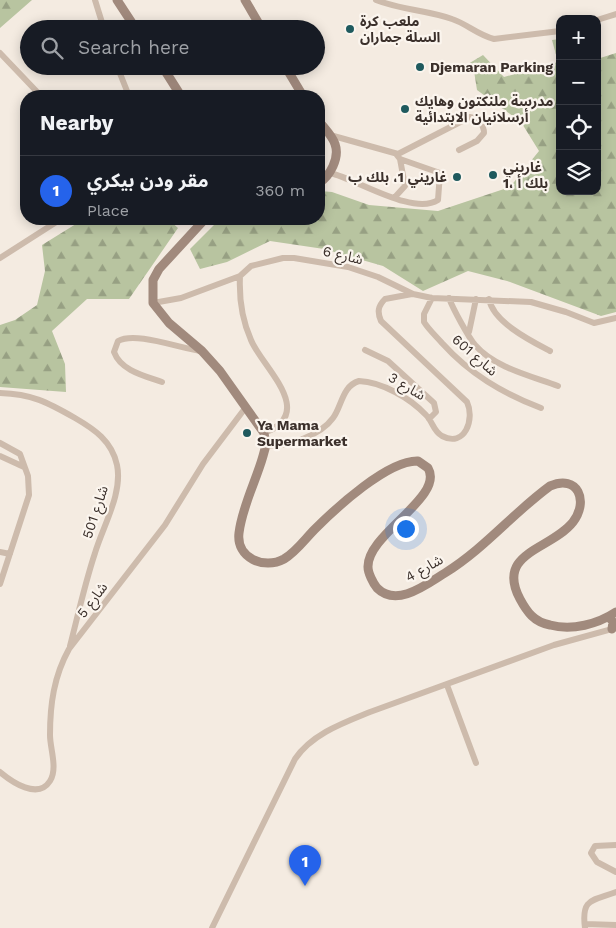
<!DOCTYPE html>
<meta charset="utf-8">
<style>
body{margin:0;font-family:"Work Sans","Noto Sans Arabic",sans-serif;background:#242831;color:#f1f3f6}
.controls{position:absolute;right:15px;top:15px;display:grid;overflow:hidden;border-radius:10px;box-shadow:0 2px 12px #0003}
.controls button{width:45px;height:45px;display:grid;place-items:center;padding:0;border:0;border-bottom:1px solid #363941;background:#171b24;color:#f1f3f6;font:25px sans-serif}
.you{position:absolute;left:405px;top:528px;width:18px;height:18px;margin:-12px;border:4px solid #fff;border-radius:50%;background:#1a73e8;box-shadow:0 0 0 8px #1a73e833}
.badge{display:grid;place-items:center;width:32px;height:32px;border-radius:50%;background:#2563eb;color:#fff;font-size:16px;font-weight:700}
.pin{position:absolute;translate:-50% -41px;filter:drop-shadow(0 1px 2px #0008)}
.pin::after{content:'';position:absolute;top:26px;width:18px;height:15px;background:inherit;clip-path:polygon(0 0,100% 0,50% 100%)}
.list{margin:0;padding:0;list-style:none}
h2{display:flex;justify-content:space-between;align-items:center;height:65px;margin:0;padding:0 20px;font-size:21px}
h2 small{font-size:16px;font-weight:400;color:#9ea1a6}
.list li{display:grid;grid-template-columns:32px 1fr auto;gap:15px;align-items:center;box-sizing:border-box;height:70px;padding:0 20px;border-top:1px solid #363941}
.list b{display:block;font-size:19px;white-space:nowrap}
.list p{margin:0;font-size:16px;white-space:nowrap;color:#9ea1a6}
.list em{font-size:16px;font-style:normal;color:#9ea1a6}
.icon{flex:none;width:28px;height:28px;fill:none;stroke:currentColor;stroke-width:2;stroke-linecap:round;stroke-linejoin:round}
.map{position:relative;flex:none;width:616px;height:928px;overflow:hidden}
.search{position:absolute;background:#171b24;box-shadow:0 2px 12px #0003;left:20px;top:20px;width:305px;height:55px;display:flex;align-items:center;gap:12px;box-sizing:border-box;padding:0 18px;border-radius:28px;color:#9ea1a6;font-size:19px}
.panel{position:absolute;background:#171b24;box-shadow:0 2px 12px #0003;left:20px;top:90px;width:305px;height:135px;border-radius:20px}
.map>svg:first-child{display:block}
</style>
<div class="map">
<svg width="616" height="928" viewBox="0 0 616 928">
<defs>
<pattern id="forest-firs" width="22" height="20" patternUnits="userSpaceOnUse" patternTransform="scale(1.25)"><rect width="22" height="20" fill="#b8c4a0"/><path d="M5 1l3.5 6h-7zM16 11l3.5 6h-7z" fill="#97a083"/></pattern>
</defs>
<rect width="100%" height="100%" fill="#f4ebe1"/>
<!-- forest -->
<path fill="url(#forest-firs)" d="M 0,0 L 32,0 L 0,28 Z
M 560,39 L 560,191 L 597,191 L 597,59 L 616,53 L 616,312 L 601,316 L 507,281 L 468,271 L 423,291 L 383,266 L 324,249 L 270,241 L 227,262 L 200,269 L 190,249 L 220,219 L 319,219 L 320,191 L 332,192 L 369,205 L 438,211 L 510,187 L 539,151 L 521,122 L 477,90 L 474,71 L 468,64 L 483,55 L 504,77 L 558,62 L 552,40 Z
M 84,219 L 168,219 L 178,228 L 129,299 L 87,299 L 52,331 L 65,364 L 66,392 L 0,387 L 0,325 L 15,320 L 37,305 L 45,271 L 42,245 Z"/>
<g fill="none" stroke-linecap="round" stroke-linejoin="round">
<!-- street -->
<path stroke="#cdbbac" stroke-width="6" d="M 95,0 L 104,29
M 376,0 C 401,10 427,10 452,19 C 467,24 478,35 494,39 L 560,31
M 597,20 L 616,14
M 0,53 L 41,96
M 117,66 L 129,96
M 330,135 L 398,154 L 470,117 C 478,118 484,125 484,133 L 477,141 L 459,150
M 330,173 C 357,179 413,216 438,200 L 440,173 L 400,159 L 396,154
M 395,197 L 405,186 L 400,159
M 0,258 L 61,219
M 432,298 L 424,314 L 424,322 C 429,330 436,336 442,343 C 470,374 502,393 541,408
M 449,298 C 453,309 469,338 475,345 C 495,368 531,376 558,386
M 489,299 C 493,322 531,341 550,351
M 153,303 L 181,298 L 240,276
M 469,332 L 476,299
M 365,350 L 388,361 L 434,403 L 436,412 L 429,419
M 162,382 C 145,376 121,371 114,352 L 118,341 C 136,331 181,349 202,351
M 0,393 C 32,394 47,402 75,418 C 94,429 112,441 117,465 C 123,493 103,526 95,553 C 85,583 78,615 70,646
M 264,433 C 318,413 262,367 251,340 C 242,320 239,297 240,276 L 251,266 L 283,258 L 294,258 L 348,267 L 378,277 L 413,294 L 432,298 L 531,302 L 566,312 L 594,323 L 616,318
M 0,443 L 20,454 L 28,476 L 29,495 L 0,584
M 266,445 C 286,448 321,435 333,418 C 342,406 342,386 359,381 C 382,382 410,398 426,415 C 433,422 433,431 442,436 C 465,448 475,419 467,402 L 381,321 C 377,312 378,306 385,299 L 412,294
M 0,456 L 24,467
M 0,552 L 10,554
M 447,685 L 476,763
M 0,772 C 12,782 38,800 50,781 C 58,768 50,749 50,735 C 50,704 54,676 69,649 L 165,525 L 203,464 L 246,407
M 616,845 L 595,846 L 591,853 L 597,862 L 616,872
M 585,924 L 616,925
M 212,928 L 295,759 C 312,734 343,723 370,712 L 554,645 L 616,628
M 585,928 C 581,898 592,901 616,892"/>
<!-- secondary -->
<path stroke="#a18a7d" stroke-width="9" d="M 117,0 L 136,29
M 245,0 L 262,29
M 162,66 L 181,96
M 285,66 L 303,96
M 319,121 C 324,128 332,135 335,144 C 340,158 330,176 319,183
M 205,219 L 159,269 L 153,280 L 153,303 L 169,323 L 202,351 L 220,371 L 264,433 L 266,445 L 263,456 C 256,481 242,507 239,533 C 236,558 264,570 284,559 C 296,552 305,539 315,529 C 336,508 388,460 418,461 L 428,468 C 445,497 367,534 368,567 C 368,573 373,583 377,588 C 397,608 427,584 445,573 C 484,549 513,513 550,486 C 578,474 589,501 573,522 C 551,550 495,552 520,599 C 527,612 534,622 550,625 C 572,631 598,624 616,612
M 609,617 L 613,622 L 612,629"/>
</g>
<!-- markers -->
<g fill="#1f5a5e" stroke="#fbf5ee" stroke-width="2">
<circle cx="350" cy="29" r="5"/>
<circle cx="420" cy="67" r="5"/>
<circle cx="405" cy="109" r="5"/>
<circle cx="493" cy="175" r="5"/>
<circle cx="457" cy="177" r="5"/>
<circle cx="247" cy="433" r="5"/>
</g>
<g text-anchor="middle" stroke-width="4.5" stroke-linejoin="round" paint-order="stroke">
<!-- poi labels -->
<g font-size="14" font-weight="bold" fill="#3b302b" stroke="#fbf5ee" text-anchor="start">
<text x="360" y="26">ملعب كرة<tspan x="360" dy="16">السلة جماران</tspan></text>
<text x="430" y="72">Djemaran Parking</text>
<text x="415" y="106">مدرسة ملنكتون وهايك<tspan x="415" dy="16">أرسلانيان الابتدائية</tspan></text>
<text x="503" y="172">غاريني<tspan x="503" dy="16">1، بلك أ</tspan></text>
<text x="447" y="182" text-anchor="end">غاريني 1، بلك ب</text>
<text x="257" y="430">Ya Mama<tspan x="257" dy="16">Supermarket</tspan></text>
</g>
<!-- street labels -->
<g font-size="14" fill="#3b302b" stroke="#fbf5ee">
<text transform="translate(343 255) rotate(13)" y="5">شارع 6</text>
<text transform="translate(475 355) rotate(41)" y="5">شارع 601</text>
<text transform="translate(407 386) rotate(31)" y="5">شارع 3</text>
<text transform="translate(95 512) rotate(-72)" y="5">شارع 501</text>
<text transform="translate(424 568) rotate(-29)" y="5">شارع 4</text>
<text transform="translate(92 600) rotate(-53)" y="5">شارع 5</text>
</g>
</g>
</svg>
<div class="controls">
<button>+</button>
<button>−</button>
<button><svg class="icon" aria-label="locate" viewBox="0 0 24 24"><circle cx="12" cy="12" r="6"/><path d="M12 2v4M12 18v4M2 12h4M18 12h4"/></svg></button>
<button><svg class="icon" aria-label="layers" viewBox="0 0 24 24"><path d="M12 4l9 5-9 5-9-5zM3 14l9 5 9-5"/></svg></button>
</div>
<div class="you"></div>
<div class="pin badge" style="left:305px;top:886px">1</div>
<div class="search"><svg class="icon" aria-label="search" viewBox="0 0 24 24"><circle cx="10" cy="10" r="6"/><path d="M15 15l6 6"/></svg>Search here</div>
<section class="panel">
<h2>Nearby<small></small></h2>
<ul class="list">
<li><span class="badge">1</span><div><b>مقر ودن بيكري</b><p>Place</p></div><em>360 m</em></li>
</ul>
</section>
</div>
